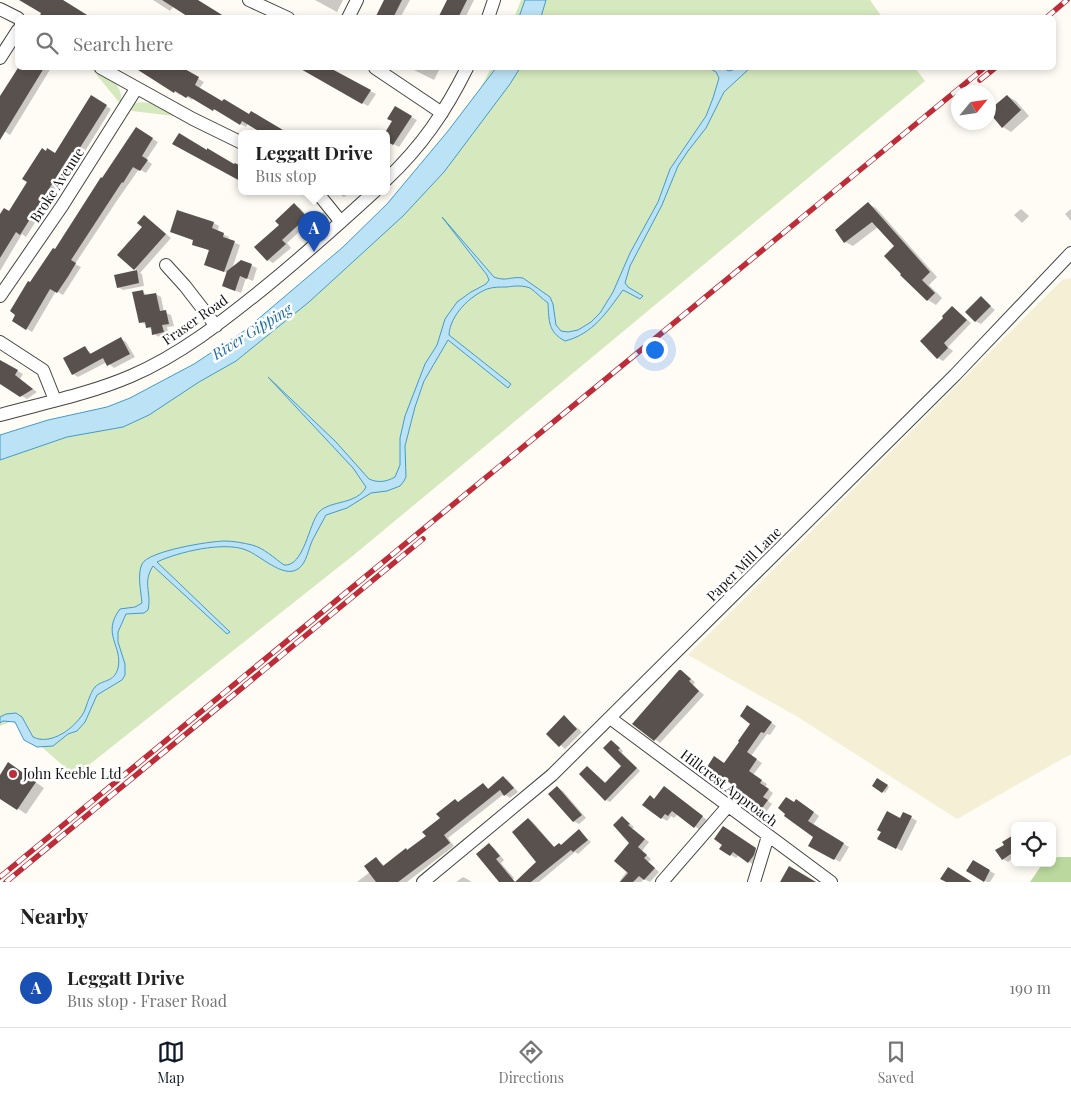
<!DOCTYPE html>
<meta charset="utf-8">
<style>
body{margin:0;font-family:"Playfair Display",serif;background:#f6f6f6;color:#222}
.controls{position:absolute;right:15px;bottom:15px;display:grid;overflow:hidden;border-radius:8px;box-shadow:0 2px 8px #0003}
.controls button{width:45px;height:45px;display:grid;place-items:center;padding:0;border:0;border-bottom:1px solid #e0e0e0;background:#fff;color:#222;font:25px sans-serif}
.compass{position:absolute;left:951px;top:85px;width:45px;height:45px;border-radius:50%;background:#fff;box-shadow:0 2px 8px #0003;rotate:61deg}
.you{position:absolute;left:654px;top:349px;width:18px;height:18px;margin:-12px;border:4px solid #fff;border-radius:50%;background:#1a73e8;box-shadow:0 0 0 8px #1a73e833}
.badge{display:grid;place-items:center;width:32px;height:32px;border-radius:50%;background:#111827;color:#fff;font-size:16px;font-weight:700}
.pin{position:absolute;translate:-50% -41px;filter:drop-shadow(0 1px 2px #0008)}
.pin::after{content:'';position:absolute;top:26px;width:18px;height:15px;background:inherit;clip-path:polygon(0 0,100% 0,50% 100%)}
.popup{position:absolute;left:238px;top:130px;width:152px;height:65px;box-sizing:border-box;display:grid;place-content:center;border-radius:8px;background:#fff;filter:drop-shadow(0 1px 4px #0005);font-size:16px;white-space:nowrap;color:#767676}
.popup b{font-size:19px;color:#222}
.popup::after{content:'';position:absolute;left:50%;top:100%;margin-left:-10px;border:10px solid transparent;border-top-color:#fff}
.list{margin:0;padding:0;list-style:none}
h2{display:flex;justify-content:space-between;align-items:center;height:65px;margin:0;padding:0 20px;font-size:21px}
h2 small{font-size:16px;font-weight:400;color:#767676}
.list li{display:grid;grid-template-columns:32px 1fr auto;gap:15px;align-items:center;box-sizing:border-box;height:80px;padding:0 20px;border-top:1px solid #e0e0e0}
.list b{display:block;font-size:19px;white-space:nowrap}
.list p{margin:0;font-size:16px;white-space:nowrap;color:#767676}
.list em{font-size:16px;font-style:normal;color:#767676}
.icon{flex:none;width:28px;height:28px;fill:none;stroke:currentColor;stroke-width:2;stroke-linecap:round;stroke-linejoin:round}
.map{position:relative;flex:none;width:1071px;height:882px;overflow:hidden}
.search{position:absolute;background:#fff;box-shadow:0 2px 8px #0003;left:15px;right:15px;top:15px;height:55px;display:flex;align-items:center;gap:12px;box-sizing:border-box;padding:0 18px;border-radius:8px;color:#767676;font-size:19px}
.sheet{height:145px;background:#fff}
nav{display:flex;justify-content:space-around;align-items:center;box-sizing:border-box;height:70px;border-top:1px solid #e0e0e0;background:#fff;font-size:14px;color:#767676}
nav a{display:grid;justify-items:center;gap:2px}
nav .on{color:#111827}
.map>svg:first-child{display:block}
</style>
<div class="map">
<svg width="1071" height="882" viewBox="0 0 1071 882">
<rect width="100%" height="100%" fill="#fffcf5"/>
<!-- farmland -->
<path fill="#f5f0d5" d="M 1071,278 L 1071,754 L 957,819 L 796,716 L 688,655 L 1062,280 Z"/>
<!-- green -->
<path fill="#d6e9be" d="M 521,0 L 870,0 L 882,17 L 514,18 Z
M 91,68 C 106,72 124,85 121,102 L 118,101 Z
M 491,68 L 915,68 L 925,81 L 355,554 L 75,776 L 12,721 L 0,726 L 0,453 L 136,408 L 285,308 L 448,150 Z
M 141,102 L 150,103 L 174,116 L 132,111 L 130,109 L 133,104 Z
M 325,211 C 334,226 315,238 305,248 L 303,246 L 322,213 Z"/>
<!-- forest -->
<path fill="#bbd99e" d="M 1059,857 L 1071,857 L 1071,882 L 1030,882 L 1043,863 L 1052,863 L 1052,858 Z"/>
<!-- water -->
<path fill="#bbe2f5" stroke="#449ac9" d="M 525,0 L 546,0 L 541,17 L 519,17 Z
M 496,68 L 520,68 L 510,84 L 444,172 L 403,216 L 309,302 L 236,361 L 199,382 L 149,415 L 123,427 L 67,437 L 0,460 L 0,435 L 48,420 L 107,407 L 130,398 L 194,364 L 244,331 L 343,247 L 387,204 L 448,131 Z
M 709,68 L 722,68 L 729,71 L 739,68 L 750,68 L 724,92 L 706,128 L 688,151 L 678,166 L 662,205 L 630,266 L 625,283 L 628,287 L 643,296 L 640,299 L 623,290 C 607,312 593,334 565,341 C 548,332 549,321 548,303 C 542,299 536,292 530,288 C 522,285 514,286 507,287 C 500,287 493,287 487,289 C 470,296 450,315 449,335 L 511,384 L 508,388 L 448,340 L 424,381 L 415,407 L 405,446 L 406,477 L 404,481 L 400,486 L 387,491 L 371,493 L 347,508 L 326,515 C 322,523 317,531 313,539 C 308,549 307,563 298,569 C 283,579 260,555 246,550 C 224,541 178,552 157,562 L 230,632 L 227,634 L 153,566 C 142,583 152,593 148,610 L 144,613 L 126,614 L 118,632 L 118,642 L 125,664 L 125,675 L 122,680 L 97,695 L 85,722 L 77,731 L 68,734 L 53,746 L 37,747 L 24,740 L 15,722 L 3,721 L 0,723 L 0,717 L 6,714 L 16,713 L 22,717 L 33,737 C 51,746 75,728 84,712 C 87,705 90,693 95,687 C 103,679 114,683 118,668 C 123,646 101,634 120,609 L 135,607 L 142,603 C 141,592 137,574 142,564 C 148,551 210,541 225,541 C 233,541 244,543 252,545 C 264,548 274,558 284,565 C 304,567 309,523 319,512 C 330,500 357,505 366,487 L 353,468 L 268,377 L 336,442 L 369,479 C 378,483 386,482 395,477 L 400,465 L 400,438 L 405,416 L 425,364 L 437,345 L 445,319 L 457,302 L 471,292 L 486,284 L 489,280 L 487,275 L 442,217 L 494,277 C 506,282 511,276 523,278 L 550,297 L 553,304 L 556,325 L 561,331 L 568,332 L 578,330 L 591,322 L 600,313 L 613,292 L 630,253 L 658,202 L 670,169 L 706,116 L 713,98 L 719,78 L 716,72 Z"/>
<!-- shadow -->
<path fill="#0003" d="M 153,0 L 196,0 L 174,6 L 170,11 Z
M 315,0 L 343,0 L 337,12 Z
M 385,0 L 410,0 L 400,18 L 376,18 Z
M 448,0 L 474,0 L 465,18 L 440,18 Z
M 18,68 L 51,68 L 10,135 L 4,131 L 0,137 L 0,98 Z
M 134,68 L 180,68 L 204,82 L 199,89 L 249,116 L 251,113 L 286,133 L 265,133 L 248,123 L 246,127 L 193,98 L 192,100 L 181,93 L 180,95 L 146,73 L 145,74 Z
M 302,68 L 327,68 L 376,94 L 368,106 Z
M 410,68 L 440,68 L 434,80 Z
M 1007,96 L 1016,101 L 1029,116 L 1011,132 L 1003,127 Z
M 91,97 L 111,109 L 82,156 L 78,154 L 26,237 L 22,234 L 0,271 L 0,215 L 9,212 L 29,182 L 55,155 Z
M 395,108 L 417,120 L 399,147 L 386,140 L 394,121 Z
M 136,129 L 158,142 L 146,160 L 152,164 L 146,173 L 139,169 L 116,202 L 75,264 L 81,267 L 63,295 L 56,291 L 32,332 L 14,320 L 31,284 L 55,251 Z
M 335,191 L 351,191 L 344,197 Z
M 868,204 L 876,208 L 937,277 L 929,285 L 942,298 L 936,305 L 928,300 L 902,275 L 896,246 L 878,227 L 853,246 L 845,242 Z
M 294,205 L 300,208 L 311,221 L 287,243 L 291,248 L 273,263 L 268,260 L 281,225 Z
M 1021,209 L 1029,216 L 1022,223 L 1014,215 Z
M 1071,209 L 1071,221 L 1065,214 Z
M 145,216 L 171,238 L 140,273 L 142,274 L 144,286 L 123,290 L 118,287 L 115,276 L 138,271 L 118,255 L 143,226 Z
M 214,223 L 219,226 L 217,232 L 229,237 L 228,240 L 240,245 L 232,269 L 241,261 L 257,268 L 253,281 L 246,278 L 241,293 L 224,286 L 228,273 L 211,267 L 210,251 L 193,244 L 194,241 L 171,231 Z
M 142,291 L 148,296 L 156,294 L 161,297 L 164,312 L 171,315 L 174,326 L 167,327 L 169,335 L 159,337 L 154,334 L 153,330 L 147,327 L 147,325 L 140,322 Z
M 981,298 L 995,310 L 981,324 L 975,321 Z
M 953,307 L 971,323 L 948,347 L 953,351 L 943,361 L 938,358 L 945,318 Z
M 121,339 L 126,342 L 135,357 L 114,368 L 107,362 L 78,377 L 73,374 L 85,348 L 92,354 Z
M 0,361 L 23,374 L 20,379 L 37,392 L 27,399 L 0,383 Z
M 681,671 L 695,682 L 693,685 L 704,695 L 660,743 L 655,739 Z
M 753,710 L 776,726 L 770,735 L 767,734 L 751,756 L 762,763 L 753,775 L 767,784 L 765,787 L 773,793 L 768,801 L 772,804 L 766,812 L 761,810 L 739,787 L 725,764 L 752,723 Z
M 564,717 L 582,732 L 565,749 L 548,734 Z
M 612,741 L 623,751 L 622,753 L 640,771 L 610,802 L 606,800 L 587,767 L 606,783 L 623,766 Z
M 17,769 L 44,788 L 26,814 L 0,797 L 0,777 Z
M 503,777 L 508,780 L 518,792 L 510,798 L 504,794 L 448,838 L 454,846 L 407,882 L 357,882 L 370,872 L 376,859 L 385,866 L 406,849 L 408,851 L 427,836 L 455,800 L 459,803 L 483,784 L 489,789 Z
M 878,779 L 889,787 L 885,793 L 873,785 Z
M 558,788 L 563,791 L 586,818 L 579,824 L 573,821 Z
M 669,791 L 707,820 L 700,830 L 678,814 L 674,818 L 671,816 L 667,821 L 662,818 L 655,800 Z
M 797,800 L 819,816 L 813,825 L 849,847 L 840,862 L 810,845 L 814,837 L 794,804 Z
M 904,813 L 917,821 L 902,851 L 879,838 L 901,819 Z
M 623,818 L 634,827 L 632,829 L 649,842 L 642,851 L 651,859 L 648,862 L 659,872 L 650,882 L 644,879 L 641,882 L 619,882 L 627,871 L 631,843 Z
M 529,819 L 533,822 L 555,848 L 562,845 L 579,831 L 591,842 L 578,854 L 575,852 L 539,882 L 516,882 L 538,862 Z
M 1033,823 L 1039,826 L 1029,826 Z
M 729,830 L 761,853 L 754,865 L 739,855 L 736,858 L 721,849 Z
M 1015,835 L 1015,857 L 1008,862 L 1003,859 Z
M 489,845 L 494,848 L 504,860 L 501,863 L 514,878 L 510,882 L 501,882 Z
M 973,861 L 995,874 L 990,882 L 987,882 L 968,871 Z
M 463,877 L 469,880 L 471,882 L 456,882 Z"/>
<!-- building -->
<path fill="#59514d" d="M 19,0 L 63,0 L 92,18 L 39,18 L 41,13 Z
M 162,0 L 198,0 L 227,18 L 190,18 Z
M 384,0 L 402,0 L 393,18 L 375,18 Z
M 447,0 L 467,0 L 458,18 L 438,18 Z
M 18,68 L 44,68 L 0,140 L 0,96 Z
M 135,68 L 183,68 L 199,77 L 195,85 L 222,101 L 224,99 L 249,114 L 251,111 L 288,133 L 262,133 L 242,121 L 240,125 L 214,109 L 213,111 L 188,96 L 186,98 L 175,91 L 174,93 Z
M 299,68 L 330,68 L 371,90 L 362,104 Z
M 91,95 L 107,105 L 76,154 L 72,152 L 20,235 L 16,232 L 0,258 L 0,214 L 4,208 L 9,211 L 27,182 L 22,179 L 42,148 L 46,151 L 47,148 L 55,153 Z
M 1007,95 L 1021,110 L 1002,128 L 988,111 Z
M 395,106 L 412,116 L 393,145 L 386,141 L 386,131 L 392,121 L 387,119 Z
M 136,127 L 153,138 L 142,156 L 148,160 L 140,171 L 133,167 L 123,183 L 122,182 L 71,260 L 76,263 L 69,275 L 57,293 L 50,289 L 26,330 L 12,321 L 15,315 L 10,311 L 28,281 L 30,282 L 53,248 L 55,249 L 101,177 L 102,178 Z
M 179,133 L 207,150 L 207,148 L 234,164 L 235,163 L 242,167 L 242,182 L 172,144 Z
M 868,202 L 930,272 L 922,280 L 935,293 L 927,301 L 900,275 L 901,274 L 884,256 L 894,246 L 872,222 L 844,243 L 835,230 Z
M 294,203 L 307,217 L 282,240 L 286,244 L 267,261 L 254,247 L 279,225 L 275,221 Z
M 177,210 L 214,222 L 212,228 L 224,233 L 223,237 L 235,241 L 224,272 L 204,265 L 209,250 L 192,245 L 193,240 L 170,232 Z
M 144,215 L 166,234 L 134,270 L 117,255 L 142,227 L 137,223 Z
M 241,260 L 252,264 L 247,279 L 240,276 L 235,291 L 222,286 L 227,271 Z
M 137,270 L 139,283 L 117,288 L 114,275 Z
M 143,290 L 144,295 L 156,293 L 160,311 L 166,310 L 169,324 L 162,325 L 164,332 L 152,335 L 151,327 L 146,328 L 145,322 L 139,323 L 132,292 Z
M 981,296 L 991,306 L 975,322 L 965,312 Z
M 952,306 L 967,320 L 944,343 L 948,348 L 937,359 L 920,341 L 943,318 L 942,316 Z
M 121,337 L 130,354 L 107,366 L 103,358 L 72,375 L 63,358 L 85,346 L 90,354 Z
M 0,360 L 18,370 L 15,375 L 33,389 L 20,397 L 0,384 Z
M 679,670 L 681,670 L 691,679 L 689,681 L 699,691 L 654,741 L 632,724 Z
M 747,705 L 772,722 L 764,733 L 761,732 L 747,752 L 757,759 L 749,771 L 762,780 L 760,783 L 769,789 L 763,797 L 768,800 L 760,811 L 734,792 L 737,788 L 707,767 L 714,756 L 724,763 L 739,742 L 738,741 L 750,724 L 740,716 Z
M 564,715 L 577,729 L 559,747 L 546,734 Z
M 611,740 L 620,748 L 618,750 L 637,768 L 605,801 L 579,774 L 587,766 L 605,783 L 621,766 L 603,748 Z
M 8,762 L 36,782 L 17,810 L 0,799 L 0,775 Z
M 503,776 L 514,788 L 504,796 L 500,790 L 460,822 L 444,835 L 450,843 L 398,882 L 376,882 L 364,866 L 376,857 L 383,866 L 406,848 L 407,850 L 426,836 L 422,832 L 440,818 L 436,814 L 455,799 L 458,802 L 483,783 L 488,789 Z
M 877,778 L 888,785 L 882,793 L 872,786 Z
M 557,786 L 582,815 L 573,822 L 548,794 Z
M 664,786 L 703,816 L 694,828 L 672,811 L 668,816 L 665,814 L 661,819 L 642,805 L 650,795 L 654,799 Z
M 786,797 L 794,802 L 796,799 L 814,812 L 808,821 L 844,843 L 834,860 L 808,846 L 813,837 L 784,816 L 785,814 L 778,808 Z
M 887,811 L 900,818 L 903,812 L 912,816 L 896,849 L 877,839 L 881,832 L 877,830 Z
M 622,816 L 630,824 L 628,825 L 645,839 L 638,847 L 647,855 L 644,858 L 655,868 L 644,880 L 639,876 L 633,882 L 620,882 L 628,873 L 614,861 L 629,843 L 613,825 Z
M 528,818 L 554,847 L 559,843 L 561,845 L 579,829 L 588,840 L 573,852 L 571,850 L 531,882 L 499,882 L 476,854 L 489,843 L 500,856 L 496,859 L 515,882 L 536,862 L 512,832 Z
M 723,826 L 756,848 L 754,855 L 748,863 L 733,852 L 730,856 L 719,849 L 722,845 L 714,839 Z
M 1015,834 L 1015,851 L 1002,860 L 995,850 L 1004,845 L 1002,842 Z
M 973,860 L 990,870 L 984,882 L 966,871 Z
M 789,866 L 816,882 L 780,882 Z
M 948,867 L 972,882 L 946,882 L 940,879 Z"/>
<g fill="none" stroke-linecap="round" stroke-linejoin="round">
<!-- minor casing -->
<g stroke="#444" stroke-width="14">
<path id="minor" d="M 249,0 L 288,18
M 0,9 L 18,18
M 348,18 L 357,0
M 488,18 L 494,0
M 0,58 L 18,30
M 101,68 L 193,119 L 242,143
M 375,68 L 442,113
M 386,180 C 422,146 445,112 467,68
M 316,191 L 341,222
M 166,265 L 185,286 L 216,326
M 0,296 L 62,206 L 136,89
M 0,342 L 43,370 L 55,400
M 0,415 C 44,403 89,394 131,376 C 180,355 223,321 264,288 C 302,257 339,224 375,191
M 610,718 L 831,882
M 423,882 L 552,775 L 955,375 L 1071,253
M 662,882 L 728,806
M 754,882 L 768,836"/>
</g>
<!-- minor -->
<use href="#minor" stroke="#fff" stroke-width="12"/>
<!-- rail casing -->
<g stroke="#bd2c39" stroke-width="5.5">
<path id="rail" d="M 1046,18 L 1067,0
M 980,80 L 995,68
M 0,877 L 984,68
M 6,882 L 423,539"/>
</g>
<!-- rail -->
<use href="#rail" stroke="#fff" stroke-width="4" stroke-dasharray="11" stroke-linecap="butt"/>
</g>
<!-- markers -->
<circle fill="#bd2c39" stroke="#fff" stroke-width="2" cx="13" cy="774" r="5"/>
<g text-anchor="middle" stroke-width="5" stroke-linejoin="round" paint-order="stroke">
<!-- street labels -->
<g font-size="14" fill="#111" stroke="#fff">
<text transform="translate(57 185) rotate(-57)" y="5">Broke Avenue</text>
<text transform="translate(195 320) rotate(-35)" y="5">Fraser Road</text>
<text transform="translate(744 564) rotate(-45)" y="5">Paper Mill Lane</text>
<text transform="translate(729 788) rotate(37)" y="5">Hillcrest Approach</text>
</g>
<!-- poi labels -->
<g font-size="14" fill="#111" stroke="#fff" text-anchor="start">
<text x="23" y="779">John Keeble Ltd</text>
</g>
<!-- water labels -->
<g font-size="15" font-style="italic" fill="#1c6ca0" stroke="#fff">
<text transform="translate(252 332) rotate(-32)" y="5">River Gipping</text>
</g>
</g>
</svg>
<div class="controls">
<button><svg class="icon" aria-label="locate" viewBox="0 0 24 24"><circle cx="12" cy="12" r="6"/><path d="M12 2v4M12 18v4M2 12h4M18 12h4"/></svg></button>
</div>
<svg class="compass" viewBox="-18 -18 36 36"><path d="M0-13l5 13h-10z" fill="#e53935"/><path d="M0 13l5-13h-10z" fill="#767676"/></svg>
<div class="you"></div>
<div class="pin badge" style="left:314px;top:252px;background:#1a4fb4">A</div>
<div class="popup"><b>Leggatt Drive</b>Bus stop</div>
<div class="search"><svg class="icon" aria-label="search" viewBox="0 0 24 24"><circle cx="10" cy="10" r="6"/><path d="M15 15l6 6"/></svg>Search here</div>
</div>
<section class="sheet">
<h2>Nearby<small></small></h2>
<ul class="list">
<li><span class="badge" style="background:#1a4fb4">A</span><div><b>Leggatt Drive</b><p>Bus stop · Fraser Road</p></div><em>190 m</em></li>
</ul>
</section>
<nav>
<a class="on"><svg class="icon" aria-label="map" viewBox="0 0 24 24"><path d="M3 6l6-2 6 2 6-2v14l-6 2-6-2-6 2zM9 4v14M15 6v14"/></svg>Map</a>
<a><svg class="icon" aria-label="directions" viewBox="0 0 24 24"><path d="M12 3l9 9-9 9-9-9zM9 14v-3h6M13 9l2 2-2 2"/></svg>Directions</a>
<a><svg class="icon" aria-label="saved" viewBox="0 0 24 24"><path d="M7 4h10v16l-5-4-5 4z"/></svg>Saved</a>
</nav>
